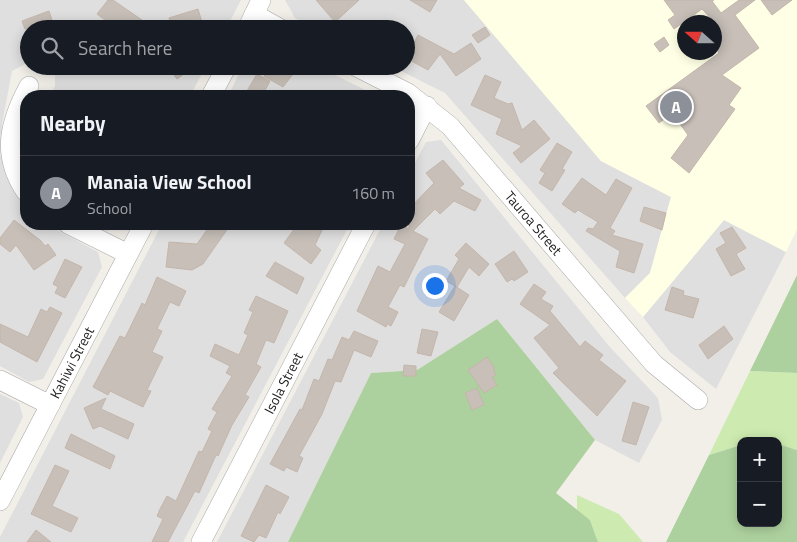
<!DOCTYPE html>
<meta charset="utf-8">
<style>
body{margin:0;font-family:"Titillium Web",sans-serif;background:#242831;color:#f1f3f6}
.controls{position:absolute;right:15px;bottom:15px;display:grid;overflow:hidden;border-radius:10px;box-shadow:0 2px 12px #0003}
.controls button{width:45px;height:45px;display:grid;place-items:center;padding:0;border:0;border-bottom:1px solid #363941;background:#171b24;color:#f1f3f6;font:25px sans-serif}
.compass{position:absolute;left:677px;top:15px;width:45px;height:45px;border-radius:50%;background:#171b24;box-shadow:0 2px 12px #0003;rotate:291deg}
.you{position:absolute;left:434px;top:285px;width:18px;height:18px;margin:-12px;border:4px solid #fff;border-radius:50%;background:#1a73e8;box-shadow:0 0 0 8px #1a73e833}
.badge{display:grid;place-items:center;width:32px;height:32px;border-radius:50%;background:#8c9099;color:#fff;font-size:16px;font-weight:700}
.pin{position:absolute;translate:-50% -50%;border:2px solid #fff;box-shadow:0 1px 5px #0006}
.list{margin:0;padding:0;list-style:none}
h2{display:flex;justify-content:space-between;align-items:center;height:65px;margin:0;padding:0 20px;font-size:21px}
h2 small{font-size:16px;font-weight:400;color:#9ea1a6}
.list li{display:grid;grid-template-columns:32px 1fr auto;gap:15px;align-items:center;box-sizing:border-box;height:75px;padding:0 20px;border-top:1px solid #363941}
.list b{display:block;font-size:19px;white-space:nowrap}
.list p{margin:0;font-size:16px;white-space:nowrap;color:#9ea1a6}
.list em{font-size:16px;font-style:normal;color:#9ea1a6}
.icon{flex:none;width:28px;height:28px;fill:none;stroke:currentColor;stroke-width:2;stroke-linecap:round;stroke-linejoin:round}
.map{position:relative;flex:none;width:797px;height:542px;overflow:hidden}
.search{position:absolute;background:#171b24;box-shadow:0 2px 12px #0003;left:20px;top:20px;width:395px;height:55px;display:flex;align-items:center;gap:12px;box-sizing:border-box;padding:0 18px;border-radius:28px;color:#9ea1a6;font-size:19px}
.panel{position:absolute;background:#171b24;box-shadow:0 2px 12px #0003;left:20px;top:90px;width:395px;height:140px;border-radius:20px}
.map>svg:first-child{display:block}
</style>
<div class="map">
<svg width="797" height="542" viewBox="0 0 797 542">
<rect width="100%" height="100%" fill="#f2efe9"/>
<!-- residential -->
<path fill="#e0dfdf" d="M 0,0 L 241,0 L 226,29 L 29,29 L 29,62 L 12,71 L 2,124 L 2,148 L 19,197 L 26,206 L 26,224 L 46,224 L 98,252 L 102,267 L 43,379 L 29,382 L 0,366 Z
M 285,0 L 464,0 L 601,161 L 671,197 L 650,273 L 625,298 L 445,93 L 391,66 L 406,66 L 406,29 L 316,29 L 295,18 Z
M 45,66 L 206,66 L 190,96 L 50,96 L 55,86 L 55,75 Z
M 243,66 L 317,66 L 377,96 L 228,96 Z
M 441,140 L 609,346 L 658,398 L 662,420 L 639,463 L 595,440 L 497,319 L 417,370 L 371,373 L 288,542 L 217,542 L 383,224 L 409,224 L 409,174 L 426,142 Z
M 724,220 L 786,252 L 716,389 L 670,352 L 643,317 Z
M 93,224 L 123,224 L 122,226 L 107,231 Z
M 162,224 L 350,224 L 183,542 L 0,542 L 0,537 Z
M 0,394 L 19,403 L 23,417 L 0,463 Z"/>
<!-- education -->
<path fill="#ffffe5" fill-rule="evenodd" d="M 464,0 L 797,0 L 797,229 L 786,252 L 724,220 L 643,317 L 625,298 L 650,273 L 671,197 L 601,161 ZM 684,22 L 714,22 L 714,52 L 684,52 Z"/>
<!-- grass -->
<path fill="#cdebb0" d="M 750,371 L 797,373 L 797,450 L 778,444 L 778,441 L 763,438 L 741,441 L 741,445 L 709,455 Z
M 577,495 L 619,514 L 643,542 L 598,542 L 590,520 L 577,510 Z"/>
<!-- forest -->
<path fill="#add19e" d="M 797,275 L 797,373 L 750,371 Z
M 497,319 L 595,440 L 556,493 L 590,520 L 598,542 L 288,542 L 371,373 L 417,370 Z
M 778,444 L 797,450 L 797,542 L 666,542 L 709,455 L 741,445 L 741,523 L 778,523 Z"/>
<!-- building -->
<path fill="#c7bfb8" stroke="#c4b6ab" d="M 108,0 L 113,0 L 142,20 L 136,29 L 117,29 L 97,14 Z
M 316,0 L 359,0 L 335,22 Z
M 410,0 L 437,0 L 430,12 Z
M 664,0 L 714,0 L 712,1 L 721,13 L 739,0 L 755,0 L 735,15 L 759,48 L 722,75 L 741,88 L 729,105 L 735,109 L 689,173 L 671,158 L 688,135 L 672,113 L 659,123 L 646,106 L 719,53 L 714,46 L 714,22 L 702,9 L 674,29 L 668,20 L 675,15 Z
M 761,0 L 792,0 L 772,15 Z
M 198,9 L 204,29 L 172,29 L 169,18 Z
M 49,11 L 55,29 L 25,29 L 22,21 Z
M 485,27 L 490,35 L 478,43 L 472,35 Z
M 418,35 L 454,54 L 471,43 L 481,59 L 456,76 L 440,54 L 428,70 L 406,58 L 406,39 L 414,43 Z
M 664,37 L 669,45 L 660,52 L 654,44 Z
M 168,66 L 183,66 L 187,72 L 177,79 Z
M 271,66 L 283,66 L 293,74 L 283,87 L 264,76 Z
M 257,74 L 270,81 L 262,96 L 244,96 Z
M 485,75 L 501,82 L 494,98 L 508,104 L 512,103 L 522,130 L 534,120 L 550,139 L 521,163 L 513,153 L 522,146 L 496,134 L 502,119 L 471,105 Z
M 557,143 L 572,152 L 562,169 L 565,170 L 552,191 L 539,183 L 545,173 L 540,170 Z
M 443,160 L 464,184 L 459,188 L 481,200 L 475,211 L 454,201 L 440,214 L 435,209 L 413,231 L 428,239 L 404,287 L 400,285 L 388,307 L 398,312 L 391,326 L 387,324 L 386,327 L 357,311 L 378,266 L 390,272 L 405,244 L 394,239 L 401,225 L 409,229 L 409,209 L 434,183 L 426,173 Z
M 582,178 L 606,195 L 616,179 L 632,188 L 610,228 L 615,231 L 612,235 L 643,244 L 634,273 L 616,267 L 620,251 L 586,231 L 588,228 L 593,229 L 598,222 L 578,210 L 575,213 L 562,204 Z
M 644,207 L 666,213 L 662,230 L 640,221 Z
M 14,220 L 40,240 L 45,246 L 48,244 L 56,255 L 34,270 L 16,245 L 10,252 L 0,244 L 0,238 Z
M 211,224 L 231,224 L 203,264 L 192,270 L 166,267 L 169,242 L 197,244 Z
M 298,224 L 325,224 L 315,245 L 321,250 L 311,264 L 284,243 Z
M 732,227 L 746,248 L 736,254 L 745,269 L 731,276 L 716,249 L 726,243 L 720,233 Z
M 466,243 L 489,264 L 479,276 L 469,267 L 457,287 L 446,281 L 459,259 L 455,255 Z
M 514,251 L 528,272 L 514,281 L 512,279 L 507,282 L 495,264 Z
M 65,259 L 82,267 L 65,298 L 55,293 L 58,287 L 53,284 Z
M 275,262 L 304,278 L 297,294 L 266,276 Z
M 157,277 L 186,291 L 179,306 L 170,302 L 157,329 L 162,331 L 152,352 L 163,357 L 147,390 L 151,391 L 143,407 L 110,391 L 108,395 L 93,387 L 120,336 L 125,338 L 142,303 L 145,305 Z
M 534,284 L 546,292 L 541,299 L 553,306 L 550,311 L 580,347 L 585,341 L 603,355 L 599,360 L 626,381 L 597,416 L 553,373 L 559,368 L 534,338 L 550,325 L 520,304 Z
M 455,286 L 469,295 L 454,321 L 439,312 Z
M 672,287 L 684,291 L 683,295 L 699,299 L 693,318 L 665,310 Z
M 256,296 L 288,311 L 274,343 L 266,340 L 256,364 L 261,367 L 245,395 L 249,397 L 232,425 L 218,456 L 216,455 L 199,493 L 195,491 L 168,542 L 152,542 L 163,519 L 157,516 L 160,509 L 167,496 L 176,501 L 199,451 L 202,452 L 212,431 L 208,429 L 217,412 L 212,409 L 232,376 L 226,373 L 230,366 L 210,356 L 215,344 L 239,355 L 248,335 L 244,333 L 253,312 L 249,310 Z
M 50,307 L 62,313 L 37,362 L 0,342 L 0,324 L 28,337 L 41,309 L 47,312 Z
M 724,326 L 733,339 L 708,359 L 699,345 Z
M 422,329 L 438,332 L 431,356 L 417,353 Z
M 354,331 L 378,341 L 371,357 L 354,350 L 341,382 L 335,381 L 322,414 L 299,456 L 303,458 L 297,472 L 286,467 L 284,471 L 270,464 L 300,409 L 302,410 L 314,379 L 319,381 L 328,359 L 332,360 L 342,337 L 349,340 Z
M 487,357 L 495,369 L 493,370 L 496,375 L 492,377 L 497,385 L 484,393 L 468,370 Z
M 404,365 L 416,366 L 416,376 L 403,376 Z
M 477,388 L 484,405 L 472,410 L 465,393 Z
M 106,398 L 101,409 L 134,424 L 128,439 L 100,426 L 93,429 L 84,408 Z
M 633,402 L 649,407 L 636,445 L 622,441 Z
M 71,434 L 115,456 L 110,469 L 65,448 Z
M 55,465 L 69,471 L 52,506 L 78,518 L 71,532 L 31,514 Z
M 266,485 L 289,497 L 280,514 L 278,512 L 266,538 L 259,535 L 254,542 L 241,536 Z
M 36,530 L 51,542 L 27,542 Z"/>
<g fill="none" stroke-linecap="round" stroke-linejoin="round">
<!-- minor casing -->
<g stroke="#a9a9a9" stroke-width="20">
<g id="minor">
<path d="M 254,14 L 281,29"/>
<path d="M 247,29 L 261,0"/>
<path id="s1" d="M 355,66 L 408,93 L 450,126 L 654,364 L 698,400"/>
<path d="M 211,96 L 227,66"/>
<path d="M 409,141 L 427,106"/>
<path d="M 26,192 C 1,155 9,123 29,86"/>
<path d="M 68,224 L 128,254"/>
<path d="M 0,380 L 50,405"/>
<path id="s2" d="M 0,501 L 144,224"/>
<path id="s3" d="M 201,542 L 366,224"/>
</g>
</g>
<!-- minor -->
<use href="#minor" stroke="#fff" stroke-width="19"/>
</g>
<g text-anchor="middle" stroke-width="4" stroke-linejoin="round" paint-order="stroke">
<!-- street labels -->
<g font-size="14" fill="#222" stroke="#fff">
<text dy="5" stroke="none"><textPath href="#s1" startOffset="241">Tauroa Street</textPath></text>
<text dy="5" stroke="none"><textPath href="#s2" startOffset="156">Kahiwi Street</textPath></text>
<text dy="5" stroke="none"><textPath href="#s3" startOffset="179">Isola Street</textPath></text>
</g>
</g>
</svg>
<div class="controls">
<button>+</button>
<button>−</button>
</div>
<svg class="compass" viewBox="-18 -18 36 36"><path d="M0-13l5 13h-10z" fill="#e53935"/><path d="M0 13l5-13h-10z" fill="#9ea1a6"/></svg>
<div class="you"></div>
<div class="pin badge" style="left:676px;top:107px">A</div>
<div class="search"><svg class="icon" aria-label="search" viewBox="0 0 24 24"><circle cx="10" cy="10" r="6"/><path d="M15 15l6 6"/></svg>Search here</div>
<section class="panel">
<h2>Nearby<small></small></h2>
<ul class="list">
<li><span class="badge">A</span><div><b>Manaia View School</b><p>School</p></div><em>160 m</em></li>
</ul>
</section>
</div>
